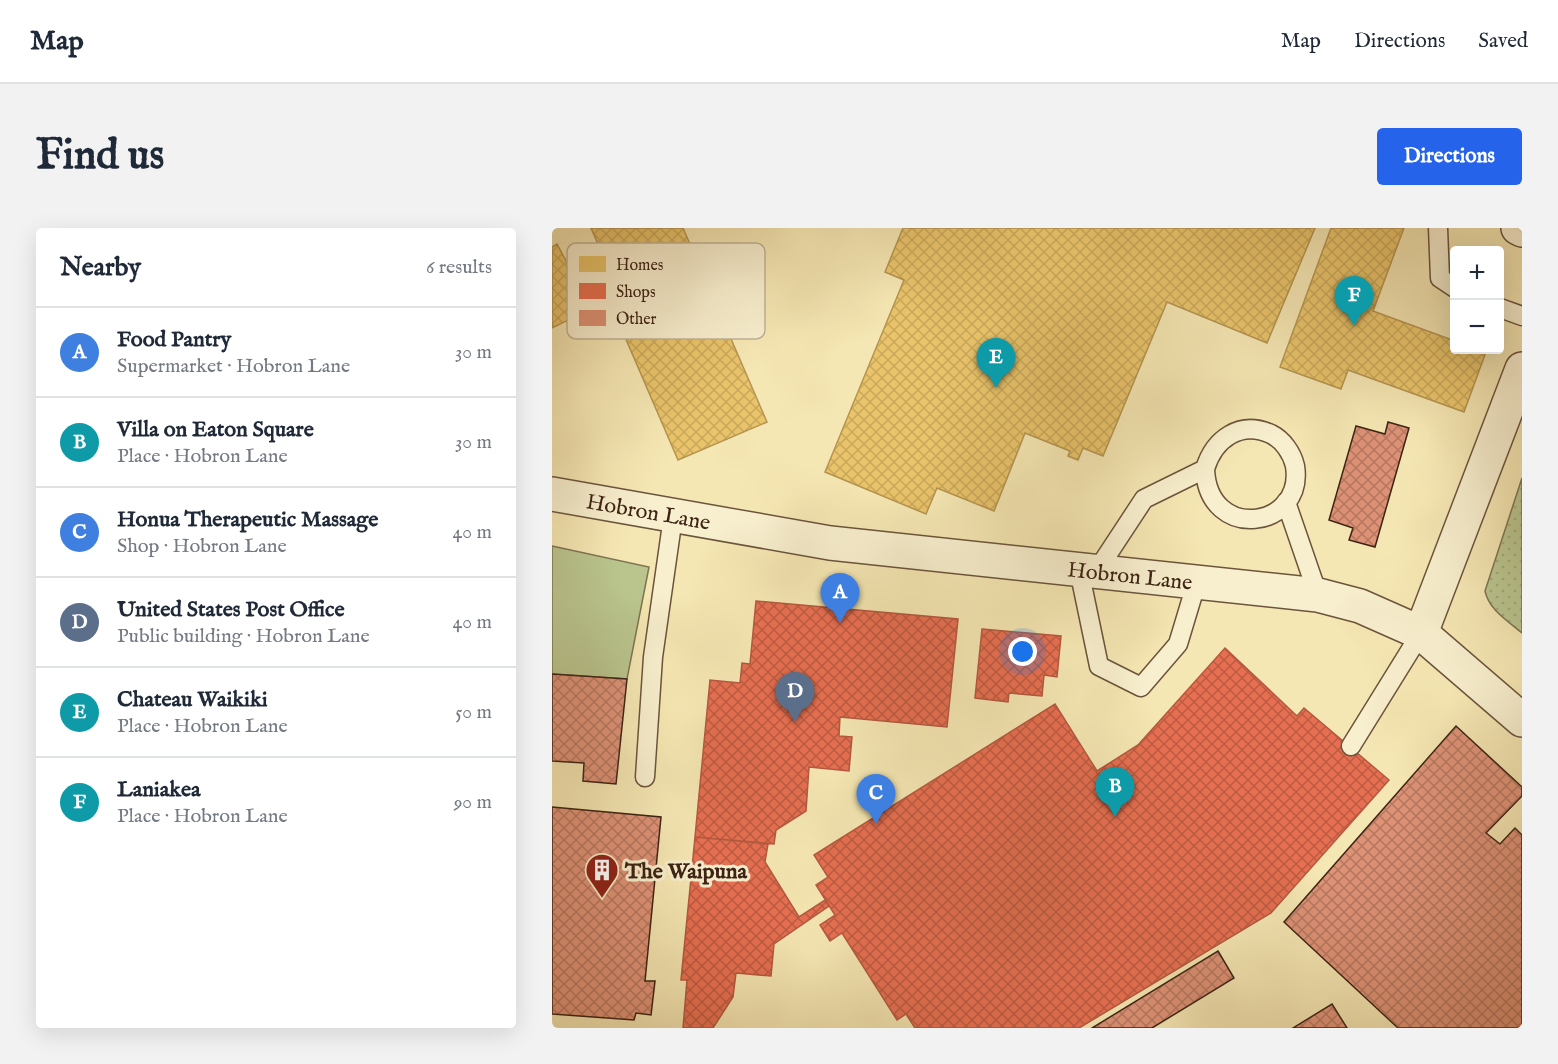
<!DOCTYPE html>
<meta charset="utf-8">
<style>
body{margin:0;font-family:"IM FELL English",serif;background:#f2f2f3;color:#1f2937}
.controls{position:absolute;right:18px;top:18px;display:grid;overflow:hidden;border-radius:6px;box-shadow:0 6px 24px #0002}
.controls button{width:54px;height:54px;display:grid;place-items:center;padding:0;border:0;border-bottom:2px solid #e0e1e3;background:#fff;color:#1f2937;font:30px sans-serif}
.you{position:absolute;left:471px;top:424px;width:21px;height:21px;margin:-15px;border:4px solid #fff;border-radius:50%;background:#1a73e8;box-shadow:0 0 0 9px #1a73e833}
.badge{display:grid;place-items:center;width:39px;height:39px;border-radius:50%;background:#2563eb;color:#fff;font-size:20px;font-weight:700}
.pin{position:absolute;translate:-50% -50px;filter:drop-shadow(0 2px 3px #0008)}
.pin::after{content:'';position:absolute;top:32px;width:21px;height:18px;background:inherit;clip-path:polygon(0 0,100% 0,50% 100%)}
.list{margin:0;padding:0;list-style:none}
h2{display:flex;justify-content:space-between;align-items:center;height:78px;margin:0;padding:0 24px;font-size:26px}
h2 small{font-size:20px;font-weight:400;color:#747a83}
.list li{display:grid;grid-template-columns:39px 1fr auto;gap:18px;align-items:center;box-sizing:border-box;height:90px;padding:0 24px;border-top:2px solid #e0e1e3}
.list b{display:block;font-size:22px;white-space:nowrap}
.list p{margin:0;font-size:20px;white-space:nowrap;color:#747a83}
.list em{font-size:20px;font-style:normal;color:#747a83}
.map{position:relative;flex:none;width:970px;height:800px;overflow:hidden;border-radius:6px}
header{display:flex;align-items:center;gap:36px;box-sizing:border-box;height:84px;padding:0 30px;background:#fff;border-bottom:2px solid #e0e1e3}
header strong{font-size:28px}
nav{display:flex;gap:33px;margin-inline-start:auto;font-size:21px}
.intro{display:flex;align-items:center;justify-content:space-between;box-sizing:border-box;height:144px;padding:0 36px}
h1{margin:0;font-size:42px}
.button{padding:15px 27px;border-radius:6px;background:#2563eb;color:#fff;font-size:21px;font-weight:700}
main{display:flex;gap:36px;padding:0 36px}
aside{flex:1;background:#fff;border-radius:6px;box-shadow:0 6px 24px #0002}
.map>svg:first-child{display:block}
</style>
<header>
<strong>Map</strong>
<nav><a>Map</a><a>Directions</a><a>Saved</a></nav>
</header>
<div class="intro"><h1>Find us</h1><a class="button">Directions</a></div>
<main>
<aside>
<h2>Nearby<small>6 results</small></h2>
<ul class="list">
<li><span class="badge" style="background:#3f7fe0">A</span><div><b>Food Pantry</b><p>Supermarket · Hobron Lane</p></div><em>30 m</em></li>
<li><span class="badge" style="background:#0f9aa8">B</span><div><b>Villa on Eaton Square</b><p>Place · Hobron Lane</p></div><em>30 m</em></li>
<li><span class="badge" style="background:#3f7fe0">C</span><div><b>Honua Therapeutic Massage</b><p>Shop · Hobron Lane</p></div><em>40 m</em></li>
<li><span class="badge" style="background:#5c6f8a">D</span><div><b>United States Post Office</b><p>Public building · Hobron Lane</p></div><em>40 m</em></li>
<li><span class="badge" style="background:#0f9aa8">E</span><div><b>Chateau Waikiki</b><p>Place · Hobron Lane</p></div><em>50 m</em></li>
<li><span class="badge" style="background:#0f9aa8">F</span><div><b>Laniakea</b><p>Place · Hobron Lane</p></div><em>90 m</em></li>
</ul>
</aside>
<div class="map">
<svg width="970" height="800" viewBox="0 0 970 800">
<defs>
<pattern id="park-dots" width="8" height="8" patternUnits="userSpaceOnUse" patternTransform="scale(1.5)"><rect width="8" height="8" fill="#bac58e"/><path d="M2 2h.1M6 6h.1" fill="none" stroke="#a1a97a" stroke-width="1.8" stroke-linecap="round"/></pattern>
<pattern id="homes-cross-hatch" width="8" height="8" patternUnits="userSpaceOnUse" patternTransform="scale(1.5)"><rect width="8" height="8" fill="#e9c46a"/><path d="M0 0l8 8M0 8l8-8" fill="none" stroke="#c9a85b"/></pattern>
<pattern id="shops-cross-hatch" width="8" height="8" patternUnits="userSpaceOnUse" patternTransform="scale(1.5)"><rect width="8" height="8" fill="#e76f51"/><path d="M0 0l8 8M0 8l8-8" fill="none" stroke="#bc5b42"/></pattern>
<pattern id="building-cross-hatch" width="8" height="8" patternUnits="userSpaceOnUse" patternTransform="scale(1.5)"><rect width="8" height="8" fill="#de9276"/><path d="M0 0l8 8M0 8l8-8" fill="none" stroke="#b57760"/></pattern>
</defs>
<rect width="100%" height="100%" fill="#f5e7b3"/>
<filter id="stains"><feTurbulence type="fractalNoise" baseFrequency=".00333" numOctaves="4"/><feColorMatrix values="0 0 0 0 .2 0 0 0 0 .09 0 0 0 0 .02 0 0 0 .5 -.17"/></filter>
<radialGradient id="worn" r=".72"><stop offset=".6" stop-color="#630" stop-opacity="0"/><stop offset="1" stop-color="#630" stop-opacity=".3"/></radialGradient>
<!-- green -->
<path fill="#bac58e" stroke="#7c7452" stroke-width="1.5" d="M 0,318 L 97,339 L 75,451 L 0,446 Z"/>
<!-- park -->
<path fill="url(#park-dots)" stroke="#7c7452" stroke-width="1.5" d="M 970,250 L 970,405 C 956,393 937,382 933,363 Z"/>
<!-- homes -->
<path fill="url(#homes-cross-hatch)" stroke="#b59450" stroke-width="1.5" d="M 39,0 L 131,0 L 215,194 L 126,232 L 57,72 L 0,100 L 0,19 L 5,16 L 20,44 L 52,30 Z
M 351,0 L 763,0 L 715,115 L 615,74 L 551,228 L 531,220 L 526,232 L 516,228 L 518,223 L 473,205 L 442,283 L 385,260 L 374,286 L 273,244 L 352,52 L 333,44 Z
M 779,0 L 852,0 L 821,83 L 903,113 L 903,122 L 934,124 L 912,184 L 796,142 L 789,161 L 728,139 Z"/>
<!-- shops -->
<path fill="url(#shops-cross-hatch)" stroke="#b4583f" stroke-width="1.5" d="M 204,373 L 406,391 L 395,499 L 288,489 L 287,508 L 300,509 L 297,543 L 257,539 L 254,583 L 224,602 L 222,616 L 143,609 L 158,452 L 188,455 L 190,435 L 198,436 Z
M 430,401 L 509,408 L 505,449 L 492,447 L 490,468 L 457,465 L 456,474 L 423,470 Z
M 673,420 L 745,488 L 752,480 L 837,552 L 719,685 L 527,800 L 363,800 L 354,786 L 345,792 L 290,705 L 278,713 L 268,697 L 283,687 L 264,657 L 276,649 L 262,627 L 503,476 L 545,543 L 586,517 Z
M 143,609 L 216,616 L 213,634 L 247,689 L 273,672 L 277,678 L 222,716 L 219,748 L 184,745 L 181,769 L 161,800 L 131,800 L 135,752 L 129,752 Z"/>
<!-- building -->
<path fill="url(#building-cross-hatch)" stroke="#3d2315" stroke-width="1.5" d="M 836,194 L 857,200 L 823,319 L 797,312 L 801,300 L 777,292 L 804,198 L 833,206 Z
M 0,446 L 75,451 L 64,556 L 31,553 L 32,535 L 0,533 Z
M 904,498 L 970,559 L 970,568 L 934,605 L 948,616 L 963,600 L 970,607 L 970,800 L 846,800 L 732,694 Z
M 0,579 L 109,589 L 93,753 L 103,753 L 99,787 L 84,785 L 82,792 L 0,786 Z
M 666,723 L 682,750 L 600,800 L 540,800 Z
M 780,776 L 795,800 L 741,800 Z"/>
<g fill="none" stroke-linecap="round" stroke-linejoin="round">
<!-- lane casing -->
<g stroke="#6b543c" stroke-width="21">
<path id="lane" d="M 886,0 L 888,50 L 903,60
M 948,80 L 970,88
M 734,274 L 766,367
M 546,341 L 592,271 L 653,241 C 662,211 688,192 719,206 C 731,212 740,225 743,238 C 753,301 656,315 653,241
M 527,342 L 547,438 L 589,459 L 626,416 L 645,353
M 799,518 L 869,405
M 93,549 L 101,429 L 121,289"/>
</g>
<!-- street casing -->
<g stroke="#6b543c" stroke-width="36">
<g id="street">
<path d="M 966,0 L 970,2"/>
<path id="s1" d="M 0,266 L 278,315 L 766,367 L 808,378 L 869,405 L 970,492"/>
<path d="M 869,405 L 970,141"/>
</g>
</g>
<!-- lane -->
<use href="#lane" stroke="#f8efce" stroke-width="18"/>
<!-- street -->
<use href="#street" stroke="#f8efce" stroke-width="33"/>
</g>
<!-- icons -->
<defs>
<g id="building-pin" transform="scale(1.725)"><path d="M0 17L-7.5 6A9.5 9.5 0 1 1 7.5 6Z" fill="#8f2418" stroke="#f8efce"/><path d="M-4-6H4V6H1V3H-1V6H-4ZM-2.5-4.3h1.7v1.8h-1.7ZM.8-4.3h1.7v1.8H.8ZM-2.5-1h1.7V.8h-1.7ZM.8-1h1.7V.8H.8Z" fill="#fff"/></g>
</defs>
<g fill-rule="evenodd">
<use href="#building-pin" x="50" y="642"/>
</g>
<g text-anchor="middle" stroke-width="6" stroke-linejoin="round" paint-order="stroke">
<!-- street labels -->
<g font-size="22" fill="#3d2315" stroke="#f8efce">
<text dy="8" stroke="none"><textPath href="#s1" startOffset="98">Hobron Lane</textPath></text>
<text dy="8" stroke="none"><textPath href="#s1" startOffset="584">Hobron Lane</textPath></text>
</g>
<!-- poi labels -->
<g font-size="22" font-weight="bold" fill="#3d2315" stroke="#f8efce" text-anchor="start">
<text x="73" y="650">The Waipuna</text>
</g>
</g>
<!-- legend -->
<rect x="15" y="15" width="198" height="96" rx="9" fill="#f8efce" stroke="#c0b296" stroke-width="1.5"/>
<rect x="27" y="28" width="27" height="16" fill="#e9c46a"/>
<rect x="27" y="55" width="27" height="16" fill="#e76f51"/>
<rect x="27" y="82" width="27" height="16" fill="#de9276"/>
<g font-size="16" fill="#3d2315">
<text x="64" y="42">Homes</text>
<text x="64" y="69">Shops</text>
<text x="64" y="96">Other</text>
</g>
<rect width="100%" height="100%" filter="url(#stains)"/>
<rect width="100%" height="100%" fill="url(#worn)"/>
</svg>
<div class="controls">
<button>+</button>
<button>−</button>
</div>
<div class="you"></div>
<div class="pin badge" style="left:288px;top:395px;background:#3f7fe0">A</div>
<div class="pin badge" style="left:563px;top:589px;background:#0f9aa8">B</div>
<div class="pin badge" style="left:324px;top:596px;background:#3f7fe0">C</div>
<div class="pin badge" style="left:243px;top:494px;background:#5c6f8a">D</div>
<div class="pin badge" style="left:444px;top:160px;background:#0f9aa8">E</div>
<div class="pin badge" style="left:802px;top:98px;background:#0f9aa8">F</div>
</div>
</main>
